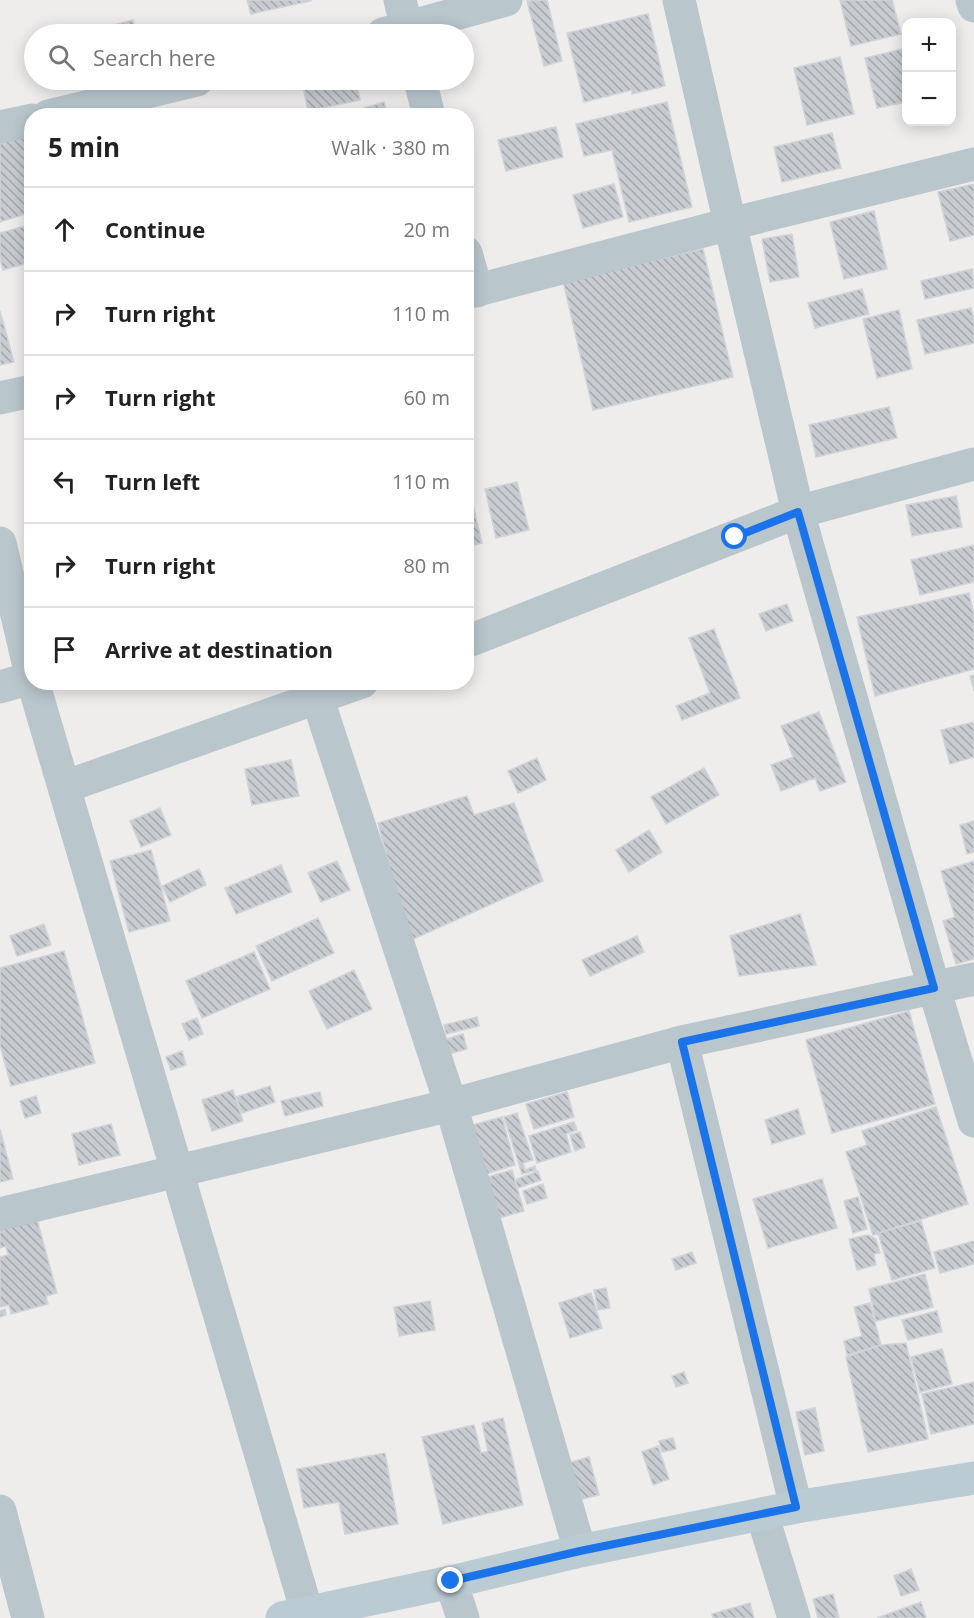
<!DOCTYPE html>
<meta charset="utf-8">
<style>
body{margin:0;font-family:"Open Sans",sans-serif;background:#f2f2f2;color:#222}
.controls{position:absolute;right:18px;top:18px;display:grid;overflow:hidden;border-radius:12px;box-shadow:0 3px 15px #0003}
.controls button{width:54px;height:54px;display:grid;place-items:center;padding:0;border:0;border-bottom:2px solid #e0e0e0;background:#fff;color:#222;font:30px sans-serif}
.stop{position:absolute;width:18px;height:18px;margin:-14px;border:4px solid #1a73e8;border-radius:50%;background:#fff}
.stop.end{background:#1a73e8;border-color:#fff;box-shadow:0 2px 6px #0008}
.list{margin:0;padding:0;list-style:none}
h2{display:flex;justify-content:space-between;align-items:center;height:78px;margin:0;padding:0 24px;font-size:26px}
h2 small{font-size:20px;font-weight:400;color:#767676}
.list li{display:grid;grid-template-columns:39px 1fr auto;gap:18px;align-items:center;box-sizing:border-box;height:84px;padding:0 24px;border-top:2px solid #e0e0e0}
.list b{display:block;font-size:22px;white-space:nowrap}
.list em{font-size:20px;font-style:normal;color:#767676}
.icon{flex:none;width:33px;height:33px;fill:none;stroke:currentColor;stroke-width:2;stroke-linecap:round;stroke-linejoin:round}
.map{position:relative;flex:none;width:974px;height:1618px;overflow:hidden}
.search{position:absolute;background:#fff;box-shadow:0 3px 15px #0003;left:24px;top:24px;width:450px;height:66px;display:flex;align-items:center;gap:15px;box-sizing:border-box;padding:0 21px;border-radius:33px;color:#767676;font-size:22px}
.panel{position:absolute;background:#fff;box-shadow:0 3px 15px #0003;left:24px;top:108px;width:450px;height:582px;border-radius:24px}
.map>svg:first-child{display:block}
</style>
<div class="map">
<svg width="974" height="1618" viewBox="0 0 974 1618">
<defs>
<pattern id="building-back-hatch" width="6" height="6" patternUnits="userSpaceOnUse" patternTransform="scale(1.5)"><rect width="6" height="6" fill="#c8ccd1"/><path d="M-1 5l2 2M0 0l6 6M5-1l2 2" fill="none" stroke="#a4a8ad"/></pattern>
</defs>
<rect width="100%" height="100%" fill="#efecec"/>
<!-- building -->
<path fill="url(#building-back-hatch)" stroke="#d0d3d8" stroke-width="1.5" d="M 247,0 L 311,0 L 311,1 L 251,14 Z
M 547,0 L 562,61 L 544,66 L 527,1 Z
M 840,0 L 892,0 L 901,34 L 851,46 Z
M 648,14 L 665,86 L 632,94 L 632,90 L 584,102 L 567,33 Z
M 133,20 L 136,34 L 99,34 L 98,29 Z
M 906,48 L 906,102 L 877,108 L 865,58 Z
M 840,57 L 854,114 L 807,125 L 794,68 Z
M 309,80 L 356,80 L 360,100 L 308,111 L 302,81 Z
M 384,102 L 388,116 L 367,116 L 364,108 Z
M 667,102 L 692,207 L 629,222 L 612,150 L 584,156 L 576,124 Z
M 556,127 L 563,157 L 506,171 L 498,140 Z
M 32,128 L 32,212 L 0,222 L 0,136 Z
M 832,133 L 841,168 L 782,182 L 774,147 Z
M 614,184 L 623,217 L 583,228 L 573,195 Z
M 974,184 L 974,235 L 950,241 L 938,192 Z
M 874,211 L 887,269 L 844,279 L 830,222 Z
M 32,224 L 32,262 L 3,270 L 0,258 L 0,233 Z
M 792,234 L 799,277 L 770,282 L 762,239 Z
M 703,249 L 733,377 L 593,410 L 563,281 Z
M 972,269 L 974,288 L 925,299 L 921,281 Z
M 862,289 L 869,314 L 815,328 L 808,303 Z
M 971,308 L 974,320 L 974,343 L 925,354 L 917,320 Z
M 899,310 L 912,369 L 877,378 L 863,319 Z
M 0,311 L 14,362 L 0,365 Z
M 466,385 L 469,385 L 472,402 L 466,403 Z
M 889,407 L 897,438 L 816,457 L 809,425 Z
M 517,482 L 529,530 L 496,538 L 485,489 Z
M 956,496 L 962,527 L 912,536 L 906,505 Z
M 471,497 L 482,543 L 466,547 L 466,498 Z
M 974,545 L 974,582 L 920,595 L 911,560 Z
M 969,593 L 974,615 L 974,669 L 875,696 L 857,617 Z
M 787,604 L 793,621 L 766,631 L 759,614 Z
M 714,629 L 740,698 L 682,720 L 676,706 L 710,693 L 689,638 Z
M 974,675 L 974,691 L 970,676 Z
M 819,712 L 846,782 L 820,791 L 815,778 L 781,791 L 771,765 L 793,757 L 781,726 Z
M 974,722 L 974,757 L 950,764 L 941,730 Z
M 537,758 L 546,780 L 518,793 L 508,771 Z
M 291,760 L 299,796 L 252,805 L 245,769 Z
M 704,768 L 719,795 L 666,824 L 651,797 Z
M 467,796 L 474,815 L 514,803 L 543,881 L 409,941 L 378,823 Z
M 160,808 L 171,835 L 141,847 L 130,821 Z
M 974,821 L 974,852 L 967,854 L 960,825 Z
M 649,830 L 662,852 L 629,872 L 616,850 Z
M 151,850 L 170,921 L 129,932 L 110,861 Z
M 337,861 L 350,890 L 321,902 L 308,873 Z
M 974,861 L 974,959 L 956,964 L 943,921 L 955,917 L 941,871 Z
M 281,865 L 292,892 L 236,914 L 225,888 Z
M 199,869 L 206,885 L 170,902 L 162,886 Z
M 800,914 L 816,965 L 739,976 L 730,936 Z
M 318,918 L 334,953 L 272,981 L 256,946 Z
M 44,924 L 51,945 L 17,956 L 10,936 Z
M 637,936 L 644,952 L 590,976 L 582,960 Z
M 64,951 L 95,1063 L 11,1086 L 0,1045 L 0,968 Z
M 254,952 L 270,989 L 202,1018 L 186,981 Z
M 354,970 L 372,1009 L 327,1029 L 309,991 Z
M 909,1011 L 935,1104 L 832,1133 L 806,1040 Z
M 477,1017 L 479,1026 L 446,1034 L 444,1025 Z
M 197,1018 L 203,1034 L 189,1040 L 182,1024 Z
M 463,1034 L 467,1049 L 449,1054 L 446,1039 Z
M 182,1051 L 186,1065 L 171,1070 L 166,1057 Z
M 270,1086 L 275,1102 L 242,1113 L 236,1097 Z
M 233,1090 L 243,1121 L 212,1131 L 202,1100 Z
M 320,1092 L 323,1106 L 285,1116 L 281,1101 Z
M 567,1092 L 574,1117 L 534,1129 L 526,1104 Z
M 36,1096 L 41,1113 L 25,1118 L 20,1101 Z
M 936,1107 L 968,1204 L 873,1235 L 846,1152 L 867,1145 L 862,1131 Z
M 798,1109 L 805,1134 L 772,1144 L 765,1120 Z
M 517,1113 L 533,1160 L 523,1163 L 525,1170 L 535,1166 L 536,1170 L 522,1174 L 504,1117 Z
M 502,1117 L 515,1165 L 483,1175 L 469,1126 Z
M 574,1122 L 577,1130 L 566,1134 L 571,1152 L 537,1163 L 529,1136 Z
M 111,1124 L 120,1155 L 79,1165 L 72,1134 Z
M 0,1129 L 13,1179 L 0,1182 Z
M 580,1132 L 585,1147 L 575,1151 L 570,1135 Z
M 512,1170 L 524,1211 L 495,1219 L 484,1178 Z
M 538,1171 L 541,1180 L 518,1188 L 515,1180 Z
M 822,1179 L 837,1228 L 768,1248 L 753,1199 Z
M 543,1184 L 547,1198 L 527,1204 L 523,1191 Z
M 858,1197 L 867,1229 L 853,1233 L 844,1201 Z
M 35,1212 L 57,1293 L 46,1296 L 48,1304 L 11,1314 L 9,1305 L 0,1307 L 0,1257 L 8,1255 L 6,1246 L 0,1248 L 0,1222 Z
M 921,1221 L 935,1268 L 892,1280 L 878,1233 Z
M 868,1235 L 876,1239 L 880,1253 L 874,1254 L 876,1265 L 857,1270 L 849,1239 Z
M 974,1241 L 974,1264 L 940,1273 L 934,1252 Z
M 692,1252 L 696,1263 L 676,1270 L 672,1259 Z
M 925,1274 L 933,1307 L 876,1321 L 869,1289 Z
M 606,1288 L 610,1308 L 598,1310 L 594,1290 Z
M 591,1293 L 602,1328 L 570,1338 L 559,1303 Z
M 430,1301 L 435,1330 L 399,1336 L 394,1307 Z
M 870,1303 L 881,1345 L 847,1355 L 844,1341 L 862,1336 L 854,1307 Z
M 5,1309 L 6,1315 L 0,1317 L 0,1311 Z
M 937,1311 L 942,1332 L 908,1340 L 902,1320 Z
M 906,1343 L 928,1439 L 868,1452 L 846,1357 L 881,1345 Z
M 942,1349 L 952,1384 L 920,1392 L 911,1357 Z
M 684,1372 L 688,1383 L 676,1387 L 672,1376 Z
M 974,1382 L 974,1424 L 931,1434 L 922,1394 Z
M 815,1408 L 824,1451 L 805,1455 L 796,1412 Z
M 503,1418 L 523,1505 L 443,1524 L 422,1437 L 474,1425 L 481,1453 L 488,1451 L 482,1423 Z
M 673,1438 L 676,1449 L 662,1452 L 659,1441 Z
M 658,1446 L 669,1479 L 653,1485 L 642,1452 Z
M 385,1453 L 398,1524 L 345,1534 L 339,1502 L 304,1508 L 297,1469 Z
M 589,1457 L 599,1495 L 578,1500 L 568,1463 Z
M 911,1569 L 919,1590 L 901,1596 L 894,1576 Z
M 833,1594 L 839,1618 L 818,1618 L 813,1599 Z
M 921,1602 L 926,1618 L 877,1618 Z
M 750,1603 L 754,1618 L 713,1618 L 712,1614 Z"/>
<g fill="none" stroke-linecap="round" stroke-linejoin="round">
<!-- street -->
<path stroke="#b9c6cc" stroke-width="33" d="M 400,0 L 408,34
M 679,0 L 730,224 L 798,512 L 934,988 L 974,1121
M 972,0 L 974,6
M 383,34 L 506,0
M 420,80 L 429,116
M 48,116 L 197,80
M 0,127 L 32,120
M 466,253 L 477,291
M 466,293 L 730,224 L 974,164
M 0,398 L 32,391
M 0,543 L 32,679
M 466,642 L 798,512 L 974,464
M 33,682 L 307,1612
M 0,687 L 31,678
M 318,700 L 451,1105 L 580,1551
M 64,787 L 362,682
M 682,1042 L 796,1507
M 0,1214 L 451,1105 L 682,1042 L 974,979
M 0,1511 L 28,1618
M 762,1514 L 794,1618
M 451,1582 L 463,1618"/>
<!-- secondary -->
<path stroke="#bbcbd4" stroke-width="33" d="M 282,1618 L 451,1582 L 580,1551 L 796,1507 L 974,1478"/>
</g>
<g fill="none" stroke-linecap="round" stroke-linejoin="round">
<!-- route -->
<path stroke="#1a73e8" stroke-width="8" d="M 451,1581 L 580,1551 L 796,1507 L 682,1042 L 934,988 L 798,512 L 735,537"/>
</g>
</svg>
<div class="controls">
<button>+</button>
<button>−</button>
</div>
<div class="stop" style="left:735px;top:537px"></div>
<div class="stop end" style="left:451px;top:1581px"></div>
<div class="search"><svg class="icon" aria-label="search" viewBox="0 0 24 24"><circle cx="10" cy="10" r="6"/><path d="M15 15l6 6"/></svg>Search here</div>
<section class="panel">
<h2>5 min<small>Walk · 380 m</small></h2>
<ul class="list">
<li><svg class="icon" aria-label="ahead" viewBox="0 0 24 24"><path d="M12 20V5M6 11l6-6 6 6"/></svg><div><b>Continue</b></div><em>20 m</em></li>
<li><svg class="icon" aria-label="right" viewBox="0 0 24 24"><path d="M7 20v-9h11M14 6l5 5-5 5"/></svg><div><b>Turn right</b></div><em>110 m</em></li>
<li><svg class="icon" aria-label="right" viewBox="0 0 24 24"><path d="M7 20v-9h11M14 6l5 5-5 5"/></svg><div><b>Turn right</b></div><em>60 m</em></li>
<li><svg class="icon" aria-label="left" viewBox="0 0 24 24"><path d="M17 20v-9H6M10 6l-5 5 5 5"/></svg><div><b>Turn left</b></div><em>110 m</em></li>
<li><svg class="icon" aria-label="right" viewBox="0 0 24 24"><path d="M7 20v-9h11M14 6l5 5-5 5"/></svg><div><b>Turn right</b></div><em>80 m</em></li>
<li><svg class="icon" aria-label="arrive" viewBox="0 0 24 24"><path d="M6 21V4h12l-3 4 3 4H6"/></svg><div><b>Arrive at destination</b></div></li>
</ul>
</section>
</div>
